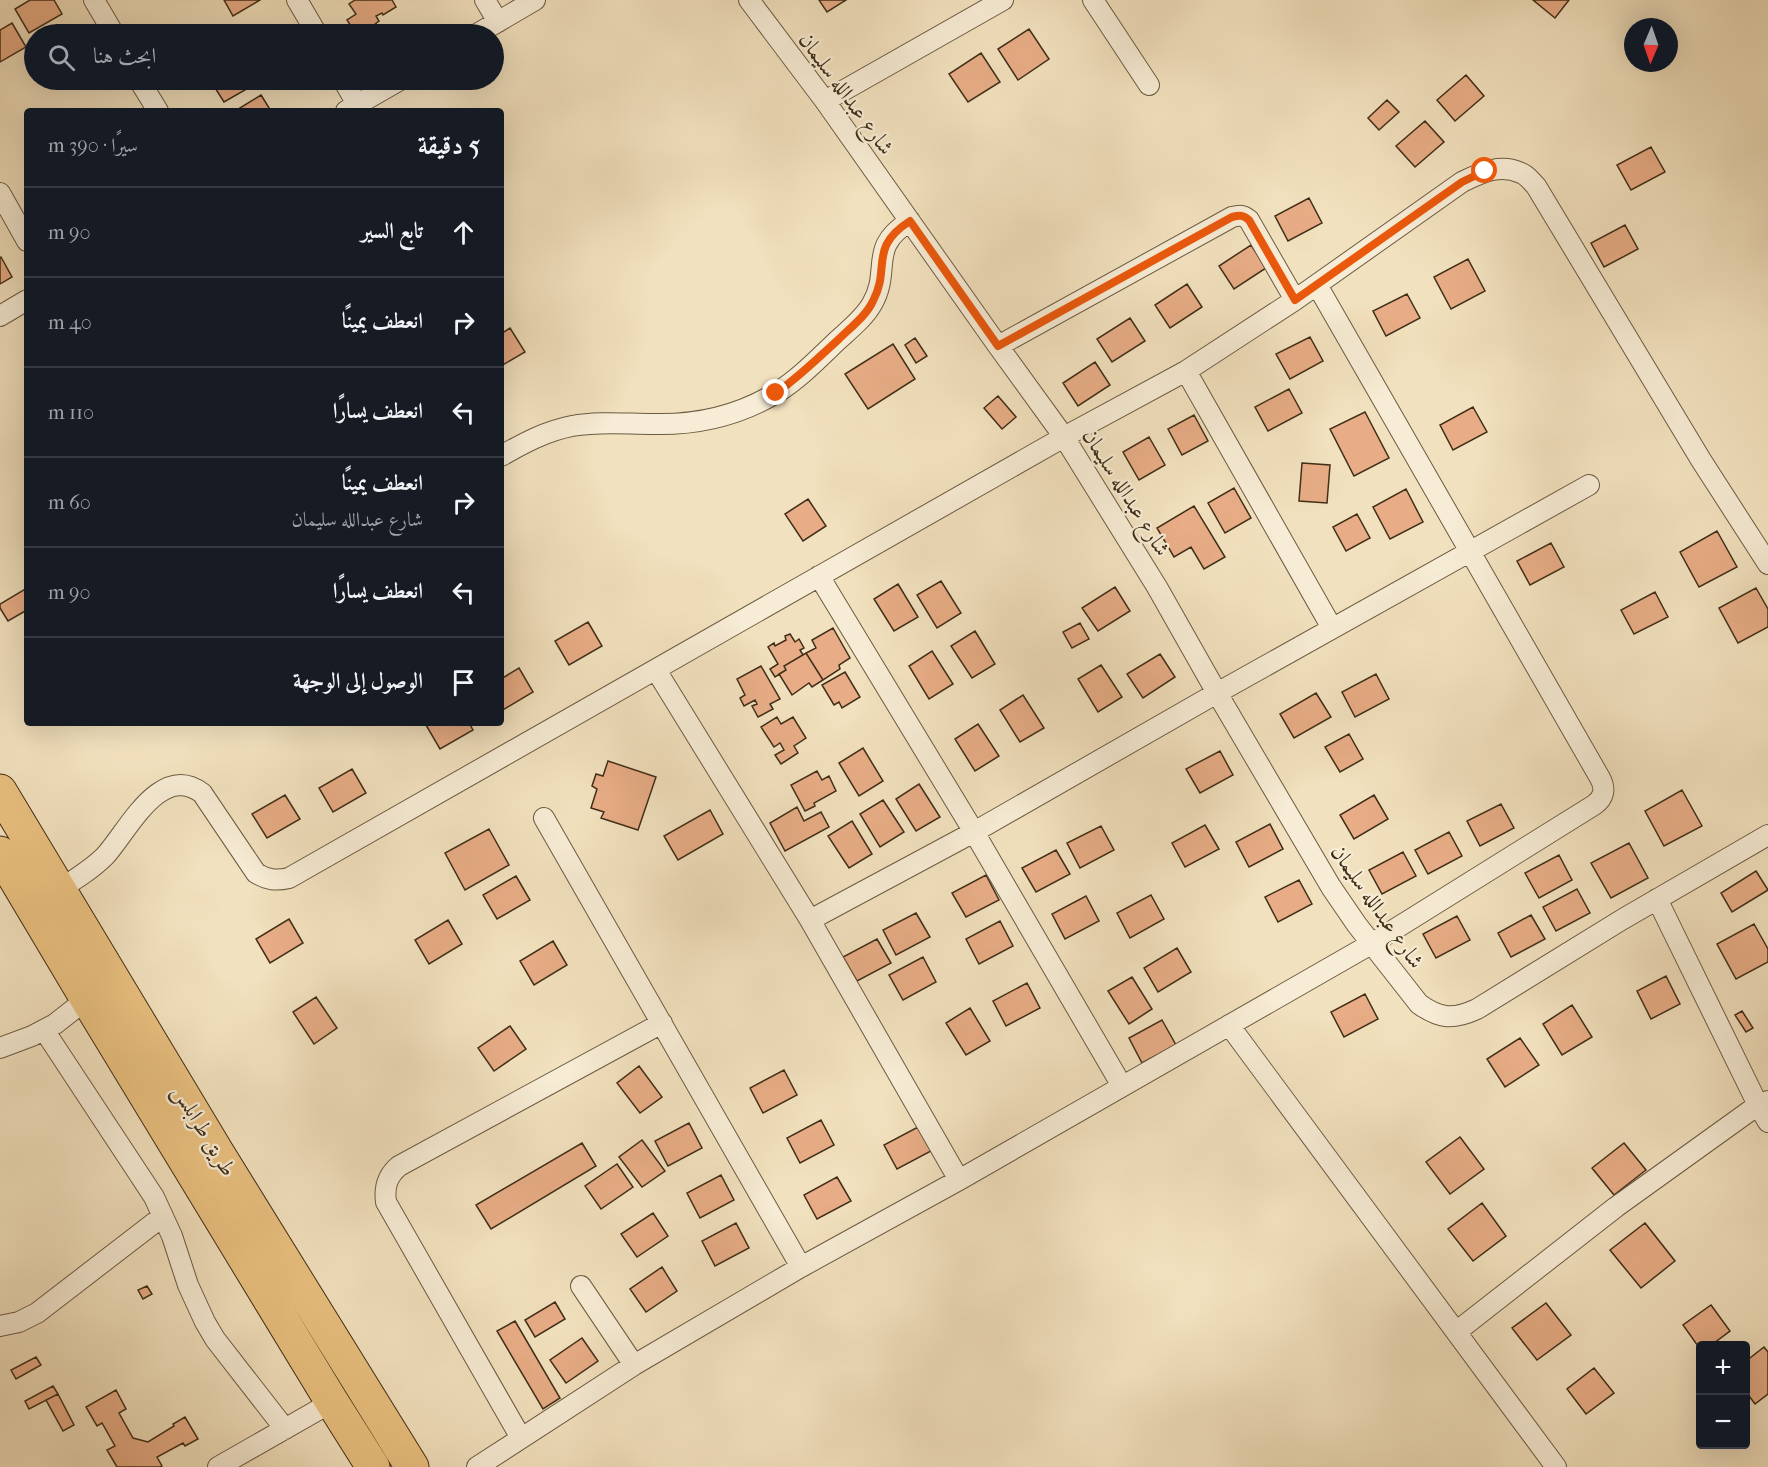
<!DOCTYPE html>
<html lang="ar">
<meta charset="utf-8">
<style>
body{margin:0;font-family:"IM FELL French Canon",Amiri,serif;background:#20242c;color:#f1f3f6;direction:rtl}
.controls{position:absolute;right:18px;bottom:18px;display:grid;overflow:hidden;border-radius:6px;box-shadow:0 6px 24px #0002}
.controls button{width:54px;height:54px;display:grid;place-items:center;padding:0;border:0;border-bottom:2px solid #363941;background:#171b24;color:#f1f3f6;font:30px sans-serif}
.compass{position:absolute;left:1624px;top:18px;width:54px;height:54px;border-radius:50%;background:#171b24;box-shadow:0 6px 24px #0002;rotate:182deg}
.stop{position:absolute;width:18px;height:18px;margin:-14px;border:4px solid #ea580c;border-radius:50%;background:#fff}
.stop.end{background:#ea580c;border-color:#fff;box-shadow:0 2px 6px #0008}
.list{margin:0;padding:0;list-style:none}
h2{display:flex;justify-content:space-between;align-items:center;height:78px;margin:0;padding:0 24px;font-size:26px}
h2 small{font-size:20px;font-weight:400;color:#9ea1a6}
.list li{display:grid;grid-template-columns:39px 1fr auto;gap:18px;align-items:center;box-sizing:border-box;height:90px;padding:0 24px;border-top:2px solid #363941}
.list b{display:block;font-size:22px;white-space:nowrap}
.list p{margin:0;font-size:20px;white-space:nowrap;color:#9ea1a6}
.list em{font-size:20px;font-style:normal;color:#9ea1a6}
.icon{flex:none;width:33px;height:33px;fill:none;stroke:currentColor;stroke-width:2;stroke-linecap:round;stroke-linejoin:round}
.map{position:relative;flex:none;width:1768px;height:1467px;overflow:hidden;direction:ltr}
.search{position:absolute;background:#171b24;box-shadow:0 6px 24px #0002;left:24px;top:24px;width:480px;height:66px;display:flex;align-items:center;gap:15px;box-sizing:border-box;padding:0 21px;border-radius:33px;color:#9ea1a6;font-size:22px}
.panel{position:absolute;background:#171b24;box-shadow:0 6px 24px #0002;left:24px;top:108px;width:480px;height:618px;border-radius:6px;direction:rtl}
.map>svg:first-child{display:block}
</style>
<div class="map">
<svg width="1768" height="1467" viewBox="0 0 1768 1467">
<rect width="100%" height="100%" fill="#f2e1be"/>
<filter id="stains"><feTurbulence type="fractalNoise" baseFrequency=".00333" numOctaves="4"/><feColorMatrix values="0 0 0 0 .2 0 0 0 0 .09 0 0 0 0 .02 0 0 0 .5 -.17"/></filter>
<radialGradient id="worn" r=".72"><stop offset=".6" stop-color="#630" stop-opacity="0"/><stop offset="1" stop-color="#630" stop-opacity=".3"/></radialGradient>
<!-- building -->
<path fill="#e8ad86" stroke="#402e18" stroke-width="1.5" d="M 30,0 L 54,0 L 62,14 L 29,33 L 15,9 Z
M 224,0 L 260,0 L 233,16 Z
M 355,0 L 392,0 L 396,7 L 383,15 L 382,13 L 376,16 L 379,21 L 374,25 L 377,30 L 370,34 L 356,34 L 347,20 L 356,14 L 349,4 Z
M 819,0 L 846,0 L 827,12 Z
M 1533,0 L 1569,0 L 1555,18 Z
M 12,23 L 26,47 L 0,62 L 0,30 Z
M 212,25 L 218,34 L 196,34 Z
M 1029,29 L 1049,59 L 1018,80 L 998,49 Z
M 981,53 L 1000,82 L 968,102 L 949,74 Z
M 1466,75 L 1484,96 L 1455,121 L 1437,100 Z
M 210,80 L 254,80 L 257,83 L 224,102 Z
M 275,80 L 299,80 L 301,83 L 292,88 L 289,82 L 280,87 Z
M 261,95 L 271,111 L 235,111 Z
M 1387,100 L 1399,112 L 1379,130 L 1368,118 Z
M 1425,121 L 1444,142 L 1415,167 L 1396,146 Z
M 1651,147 L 1665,172 L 1631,190 L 1617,165 Z
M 1309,198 L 1322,223 L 1288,241 L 1275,216 Z
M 1625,225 L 1638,249 L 1604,267 L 1591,243 Z
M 1251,245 L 1266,268 L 1234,289 L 1219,266 Z
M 1,257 L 12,277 L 0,284 L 0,258 Z
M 1468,259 L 1485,291 L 1451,309 L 1434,277 Z
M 1187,284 L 1202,307 L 1170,328 L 1155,305 Z
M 1407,294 L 1420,318 L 1386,336 L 1373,311 Z
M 1130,318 L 1145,341 L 1112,362 L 1097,339 Z
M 510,328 L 525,352 L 501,366 L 501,334 Z
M 1310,337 L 1323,361 L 1290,379 L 1276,354 Z
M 915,338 L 927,356 L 916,363 L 905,345 Z
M 893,344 L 915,379 L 868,409 L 845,374 Z
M 1095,362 L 1110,385 L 1078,406 L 1063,383 Z
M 1289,389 L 1302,413 L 1268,431 L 1255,407 Z
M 998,396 L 1016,417 L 1002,429 L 984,408 Z
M 1473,407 L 1487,432 L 1453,450 L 1440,425 Z
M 1365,412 L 1389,458 L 1354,476 L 1330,429 Z
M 1194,415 L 1208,441 L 1182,455 L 1168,429 Z
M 1149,437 L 1165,465 L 1139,480 L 1123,452 Z
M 1302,463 L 1330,465 L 1327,503 L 1299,501 Z
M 1234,488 L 1251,518 L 1225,533 L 1208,503 Z
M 1406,489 L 1423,522 L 1390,539 L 1373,507 Z
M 808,499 L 826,526 L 803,541 L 785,514 Z
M 1194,506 L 1225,557 L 1204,569 L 1191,547 L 1174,557 L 1157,528 Z
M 1357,514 L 1370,538 L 1346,551 L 1333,527 Z
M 1717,531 L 1737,567 L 1699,587 L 1680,552 Z
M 1551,543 L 1564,567 L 1530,585 L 1517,561 Z
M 941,581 L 961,613 L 937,628 L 917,595 Z
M 898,584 L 918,617 L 894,631 L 874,599 Z
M 1115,587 L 1130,611 L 1098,631 L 1082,608 Z
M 27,588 L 27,610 L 8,621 L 0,608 L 0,604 Z
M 1756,588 L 1768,609 L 1768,627 L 1738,643 L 1719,608 Z
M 1655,592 L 1668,617 L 1634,634 L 1621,610 Z
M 588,622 L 602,646 L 569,665 L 555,641 Z
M 1080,623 L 1089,639 L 1072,648 L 1063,632 Z
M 833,628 L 850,658 L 839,665 L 840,669 L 823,680 L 806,653 L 816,648 L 812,640 Z
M 975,631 L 995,664 L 972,678 L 951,646 Z
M 790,634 L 795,642 L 799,639 L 804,648 L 800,650 L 803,655 L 784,666 L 786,670 L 775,677 L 770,669 L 778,664 L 768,647 L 774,643 L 775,646 L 786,640 L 785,636 Z
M 932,651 L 953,684 L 929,699 L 909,666 Z
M 806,653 L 823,680 L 812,687 L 809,683 L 792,695 L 779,674 L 786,670 L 784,666 Z
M 1160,654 L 1175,677 L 1143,698 L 1127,674 Z
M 1101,665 L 1122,697 L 1098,712 L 1078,679 Z
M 761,666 L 780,699 L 770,704 L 773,709 L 758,717 L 752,706 L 757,704 L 755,700 L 744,706 L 740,698 L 745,695 L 737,679 Z
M 519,668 L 533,692 L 501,711 L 501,679 Z
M 845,672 L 860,697 L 842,708 L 839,702 L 834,705 L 822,685 Z
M 1376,674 L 1389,699 L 1355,717 L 1342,692 Z
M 1316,693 L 1331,717 L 1294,738 L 1280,714 Z
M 1023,695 L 1044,728 L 1020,742 L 1000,710 Z
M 777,717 L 781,724 L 793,717 L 806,738 L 794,746 L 798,753 L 781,764 L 775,755 L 784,750 L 780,743 L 774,747 L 761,727 Z
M 430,723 L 469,723 L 473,730 L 440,749 L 426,725 Z
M 978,724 L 999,756 L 975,771 L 955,739 Z
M 1349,734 L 1363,759 L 1340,772 L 1325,747 Z
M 863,748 L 883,781 L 859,796 L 839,763 Z
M 1220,751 L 1233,775 L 1200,793 L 1186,769 Z
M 608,761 L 656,777 L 638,830 L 601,818 L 604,812 L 591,808 L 597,789 L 592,786 L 596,774 L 603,776 Z
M 352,769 L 366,793 L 333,812 L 319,788 Z
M 817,771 L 822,780 L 829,776 L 836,791 L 814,803 L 815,806 L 805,811 L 791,785 Z
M 919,784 L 940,817 L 916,831 L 896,799 Z
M 1682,790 L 1702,826 L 1664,846 L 1645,811 Z
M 285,795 L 300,819 L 267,838 L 252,814 Z
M 1374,795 L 1388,819 L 1354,839 L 1340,815 Z
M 883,800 L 904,832 L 880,847 L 860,814 Z
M 1501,804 L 1514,828 L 1480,846 L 1467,821 Z
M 797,807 L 804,821 L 821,812 L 829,827 L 785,851 L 770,823 Z
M 710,810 L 723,834 L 678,860 L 664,836 Z
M 852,821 L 872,854 L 849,868 L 828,836 Z
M 1270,824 L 1283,849 L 1249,867 L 1236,842 Z
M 1205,825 L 1219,849 L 1185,867 L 1172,843 Z
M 1101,826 L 1114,850 L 1080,868 L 1067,843 Z
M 489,829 L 509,865 L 465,890 L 445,853 Z
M 1449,832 L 1462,856 L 1428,874 L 1415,850 Z
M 1629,843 L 1648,878 L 1611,898 L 1591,863 Z
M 1056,850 L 1070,874 L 1036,892 L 1022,868 Z
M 1403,852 L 1416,876 L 1382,894 L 1369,870 Z
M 1559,855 L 1572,880 L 1539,898 L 1525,873 Z
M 1756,871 L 1768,890 L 1732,912 L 1721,893 Z
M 986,875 L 999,900 L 966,917 L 952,893 Z
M 516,876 L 530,900 L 497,919 L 483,895 Z
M 1299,880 L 1312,904 L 1278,922 L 1265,897 Z
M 1577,889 L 1590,913 L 1556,931 L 1543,907 Z
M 1151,895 L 1164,919 L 1130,938 L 1117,913 Z
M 1086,896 L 1099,921 L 1065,939 L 1052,914 Z
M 916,913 L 930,937 L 896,955 L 883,930 Z
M 1531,915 L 1545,939 L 1511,957 L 1498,933 Z
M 1457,916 L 1470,940 L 1436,958 L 1423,934 Z
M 289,919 L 303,943 L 270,963 L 256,939 Z
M 448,920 L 462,944 L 429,964 L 415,940 Z
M 1000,921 L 1013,946 L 979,964 L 966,939 Z
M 1754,924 L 1768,949 L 1768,962 L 1736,979 L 1717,944 Z
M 877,939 L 891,963 L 857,981 L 843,957 Z
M 553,941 L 567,965 L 534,985 L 520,961 Z
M 1177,948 L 1191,972 L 1158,992 L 1144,968 Z
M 923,957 L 936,982 L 903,1000 L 889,975 Z
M 1666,976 L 1680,1004 L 1651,1019 L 1637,991 Z
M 1132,977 L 1152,1009 L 1129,1024 L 1108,991 Z
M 1027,983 L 1040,1008 L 1006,1026 L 993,1001 Z
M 1365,994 L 1378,1019 L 1344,1037 L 1331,1012 Z
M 316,997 L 337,1028 L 314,1044 L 293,1012 Z
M 1572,1005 L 1592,1037 L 1562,1055 L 1543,1024 Z
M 970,1008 L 990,1041 L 966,1055 L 946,1023 Z
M 1742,1011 L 1753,1028 L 1746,1032 L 1735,1015 Z
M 1162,1020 L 1176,1045 L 1142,1063 L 1129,1038 Z
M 510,1026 L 526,1049 L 494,1071 L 478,1048 Z
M 1520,1038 L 1539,1065 L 1505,1087 L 1487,1059 Z
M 639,1066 L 662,1097 L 640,1113 L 617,1083 Z
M 784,1070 L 797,1095 L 763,1113 L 750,1088 Z
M 821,1120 L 834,1145 L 800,1163 L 787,1138 Z
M 689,1123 L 702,1148 L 668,1166 L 655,1141 Z
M 918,1127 L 931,1151 L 897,1169 L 884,1145 Z
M 1460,1137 L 1484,1169 L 1450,1194 L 1426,1162 Z
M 642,1140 L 665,1171 L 642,1187 L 619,1157 Z
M 582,1143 L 596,1166 L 491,1229 L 476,1205 Z
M 1624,1143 L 1646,1170 L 1614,1195 L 1592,1168 Z
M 617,1164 L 633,1187 L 601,1209 L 585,1186 Z
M 721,1175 L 734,1200 L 700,1218 L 687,1193 Z
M 837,1177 L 851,1201 L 817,1219 L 804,1195 Z
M 1482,1203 L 1506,1236 L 1473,1261 L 1448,1229 Z
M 653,1213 L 668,1236 L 637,1257 L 621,1234 Z
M 736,1223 L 749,1248 L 715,1266 L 702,1241 Z
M 1645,1223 L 1675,1261 L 1641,1288 L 1610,1250 Z
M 662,1267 L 677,1291 L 646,1312 L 630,1289 Z
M 147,1286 L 152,1294 L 143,1299 L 138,1290 Z
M 555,1302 L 565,1319 L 535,1337 L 525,1320 Z
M 1546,1303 L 1571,1335 L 1537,1360 L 1512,1328 Z
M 1711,1305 L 1730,1331 L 1710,1346 L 1700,1346 L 1700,1349 L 1683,1325 Z
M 515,1321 L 560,1398 L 543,1409 L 497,1331 Z
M 582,1338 L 598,1361 L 566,1383 L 550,1360 Z
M 1764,1347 L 1768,1352 L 1768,1394 L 1755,1404 L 1746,1392 L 1746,1361 Z
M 36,1357 L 41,1365 L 16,1379 L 11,1370 Z
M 1594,1368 L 1614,1393 L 1586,1414 L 1567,1389 Z
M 53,1386 L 58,1394 L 29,1409 L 25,1401 Z
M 116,1390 L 126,1409 L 119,1413 L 133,1438 L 148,1442 L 174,1426 L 173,1424 L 185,1417 L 198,1439 L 185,1446 L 183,1443 L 157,1457 L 162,1466 L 160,1467 L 117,1467 L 107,1450 L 115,1446 L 102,1423 L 97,1426 L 86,1407 Z
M 58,1394 L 74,1425 L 63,1431 L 46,1400 Z"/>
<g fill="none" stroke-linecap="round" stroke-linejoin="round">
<!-- street casing -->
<g stroke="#6c5b42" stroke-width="22">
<path id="street" d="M 94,0 L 114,34
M 297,0 L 317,34
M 485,0 L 498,22
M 749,0 L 825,101 L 998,346 L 1064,437 L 1157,587 L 1217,693 L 1331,887 L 1357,925 L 1419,1004 C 1440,1019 1453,1020 1477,1009 L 1623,919 L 1768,835
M 1093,0 L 1149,85
M 477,34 L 535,0
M 139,80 L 158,111
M 343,80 L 357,104
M 825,101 L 1003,0
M 346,111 L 400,80
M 0,193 L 27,241
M 0,316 L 27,300
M 998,346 L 1232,217 C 1240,215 1243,215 1249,220 L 1295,300
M 1186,371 L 1332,628
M 501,456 C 524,443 546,431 572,426 C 599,421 626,424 654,424 C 697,425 738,416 776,393 C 799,379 818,359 838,340 C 850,329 864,318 872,304 C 892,269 867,248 910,221
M 819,576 L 974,832 L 1122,1086
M 656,670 L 810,920 L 959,1180
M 544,818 L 801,1267
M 60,889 C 76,879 92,869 105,856 C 128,831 160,762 202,793 L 256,873 C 267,880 276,881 289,878 L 1064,437 L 1186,371 L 1295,300 L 1462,182 C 1481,173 1500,163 1521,173 C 1527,175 1531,181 1536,186 L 1701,460 L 1768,564
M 1657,899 L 1758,1105 L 1768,1122
M 810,920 L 974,832 L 1217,693 L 1589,485
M 1229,1025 L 1556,1467
M 44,1030 L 154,1197 L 172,1236 L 188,1285 L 205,1322 L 215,1339 L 285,1429
M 0,1048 L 32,1036 L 55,1024 L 87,999
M 581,1286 L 634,1365
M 0,1326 L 19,1322 L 37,1313 L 163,1216
M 1456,1332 L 1616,1207 L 1758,1105 L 1768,1101
M 521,1438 L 386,1202 C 384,1187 387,1176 399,1166 L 662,1023
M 218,1467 L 332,1402
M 477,1467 L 634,1365 L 801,1267 L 959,1180 L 1371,944 L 1594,805 C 1604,798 1606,789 1600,778 L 1317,285"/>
</g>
<!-- highway casing -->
<g stroke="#402e18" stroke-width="35">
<path id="highway" d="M 0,791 L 217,1152 L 412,1467
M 0,853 L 87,999 L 332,1402 L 373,1467"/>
</g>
<!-- street -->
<use href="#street" stroke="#f7ecd5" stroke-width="20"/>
<!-- highway -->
<use href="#highway" stroke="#e9c07f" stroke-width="33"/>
</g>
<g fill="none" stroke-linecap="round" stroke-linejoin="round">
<!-- route -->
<path stroke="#ea580c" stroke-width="8" d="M 776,393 C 799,377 818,358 839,339 C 851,327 866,316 873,301 C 891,267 868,248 910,221 L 998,346 L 1232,217 C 1240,215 1243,215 1249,220 L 1295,300 L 1462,182 L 1485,171"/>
</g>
<g text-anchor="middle" stroke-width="4.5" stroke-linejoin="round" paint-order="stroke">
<!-- street labels -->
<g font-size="22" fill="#402e18" stroke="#f7ecd5">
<text transform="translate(847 93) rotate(54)" y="8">شارع عبدالله سليمان</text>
<text transform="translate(1127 492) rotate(58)" y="8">شارع عبدالله سليمان</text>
<text transform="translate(1378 906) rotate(55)" y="8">شارع عبدالله سليمان</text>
<text transform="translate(205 1130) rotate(59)" y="8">طريق طرابلس</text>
</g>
</g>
<rect width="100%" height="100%" filter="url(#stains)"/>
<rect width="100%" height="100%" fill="url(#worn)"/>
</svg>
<div class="controls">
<button>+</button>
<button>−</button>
</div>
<svg class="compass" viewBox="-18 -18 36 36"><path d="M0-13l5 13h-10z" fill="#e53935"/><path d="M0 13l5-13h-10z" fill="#9ea1a6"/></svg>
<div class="stop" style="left:1485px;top:171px"></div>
<div class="stop end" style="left:776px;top:393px"></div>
<div class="search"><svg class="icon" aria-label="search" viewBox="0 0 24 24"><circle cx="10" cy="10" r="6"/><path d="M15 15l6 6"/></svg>ابحث هنا</div>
<section class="panel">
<h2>5 دقيقة<small>سيرًا · 390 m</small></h2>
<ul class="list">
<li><svg class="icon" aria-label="ahead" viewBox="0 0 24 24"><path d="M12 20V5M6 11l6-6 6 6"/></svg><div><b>تابع السير</b></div><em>90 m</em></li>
<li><svg class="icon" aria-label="right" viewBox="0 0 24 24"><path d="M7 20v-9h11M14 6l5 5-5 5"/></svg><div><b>انعطف يمينًا</b></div><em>40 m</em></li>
<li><svg class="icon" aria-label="left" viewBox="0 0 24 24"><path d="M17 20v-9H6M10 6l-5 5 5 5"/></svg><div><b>انعطف يسارًا</b></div><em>110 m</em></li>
<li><svg class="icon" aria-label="right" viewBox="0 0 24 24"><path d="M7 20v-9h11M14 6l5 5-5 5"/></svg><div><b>انعطف يمينًا</b><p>شارع عبدالله سليمان</p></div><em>60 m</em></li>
<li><svg class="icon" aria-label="left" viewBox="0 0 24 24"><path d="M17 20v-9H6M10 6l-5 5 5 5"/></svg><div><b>انعطف يسارًا</b></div><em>90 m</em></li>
<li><svg class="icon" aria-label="arrive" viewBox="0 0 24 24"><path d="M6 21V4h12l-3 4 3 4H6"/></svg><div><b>الوصول إلى الوجهة</b></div></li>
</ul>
</section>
</div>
